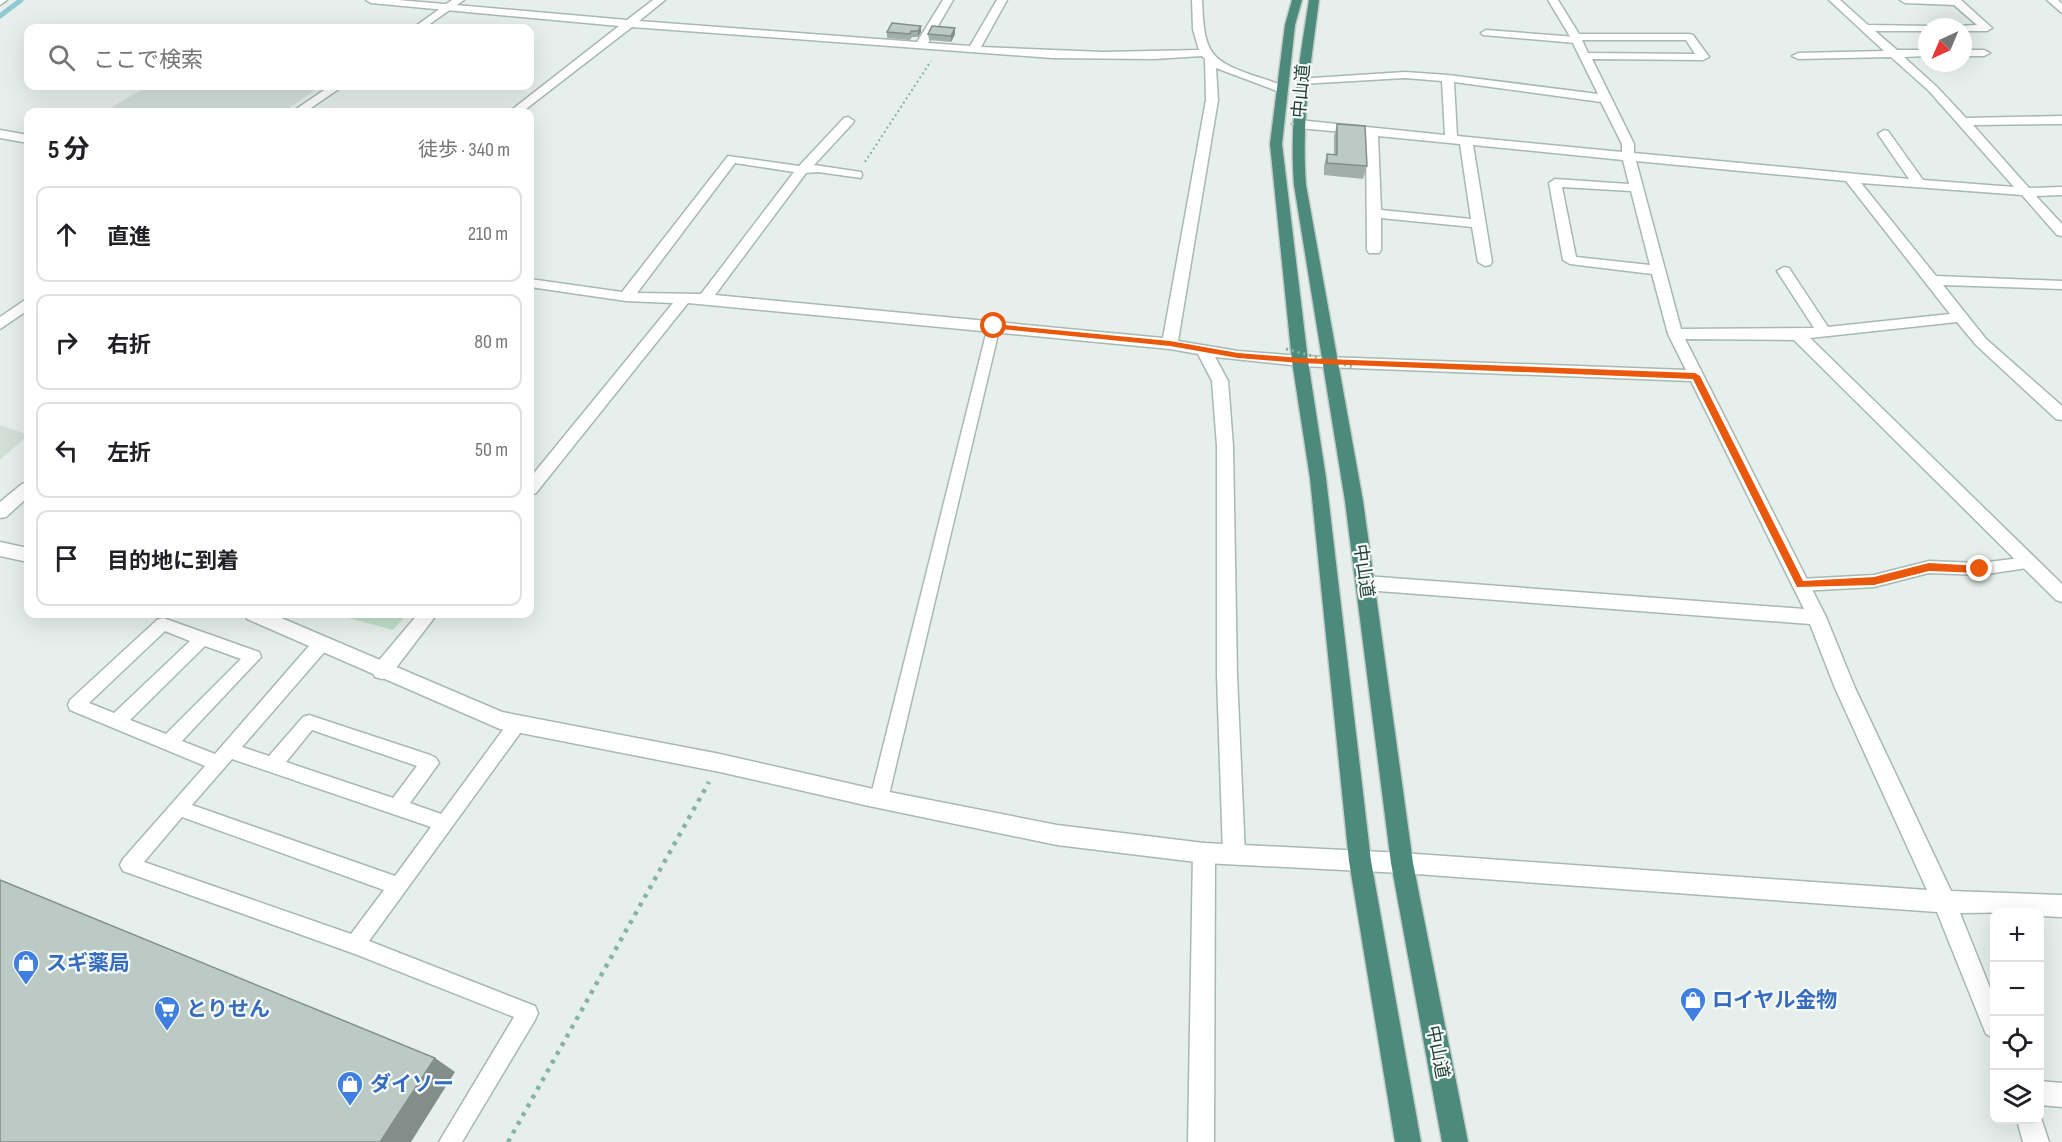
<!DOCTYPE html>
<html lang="ja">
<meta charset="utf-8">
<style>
body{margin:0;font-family:"Sofia Sans Condensed","Noto Sans JP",sans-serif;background:#f6f6f6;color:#202124}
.controls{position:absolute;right:18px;bottom:18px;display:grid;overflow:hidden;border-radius:12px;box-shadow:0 6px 24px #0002}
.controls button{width:54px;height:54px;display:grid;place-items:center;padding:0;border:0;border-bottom:2px solid #e0e0e0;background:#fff;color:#202124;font:30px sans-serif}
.compass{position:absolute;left:1918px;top:18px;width:54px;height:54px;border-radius:50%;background:#fff;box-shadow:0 6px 24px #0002;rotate:224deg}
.stop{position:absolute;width:18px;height:18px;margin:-14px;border:4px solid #ea580c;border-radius:50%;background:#fff}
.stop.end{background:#ea580c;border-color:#fff;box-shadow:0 2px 6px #0008}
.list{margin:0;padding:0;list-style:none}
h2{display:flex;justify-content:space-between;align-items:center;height:78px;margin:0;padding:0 24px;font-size:26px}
h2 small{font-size:20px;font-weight:400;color:#757577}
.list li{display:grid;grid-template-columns:39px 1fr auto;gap:18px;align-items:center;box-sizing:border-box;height:96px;margin:0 12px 12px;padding:0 12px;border:2px solid #e0e0e0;border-radius:12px}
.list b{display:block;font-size:22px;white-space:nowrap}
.list em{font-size:20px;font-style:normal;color:#757577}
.icon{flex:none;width:33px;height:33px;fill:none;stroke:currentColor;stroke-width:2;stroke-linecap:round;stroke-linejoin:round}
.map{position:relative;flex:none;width:2062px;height:1142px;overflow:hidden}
.search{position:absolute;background:#fff;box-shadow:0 6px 24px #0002;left:24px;top:24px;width:510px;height:66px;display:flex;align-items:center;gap:15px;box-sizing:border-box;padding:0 21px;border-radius:12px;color:#757577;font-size:22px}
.panel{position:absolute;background:#fff;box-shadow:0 6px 24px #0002;left:24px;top:108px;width:510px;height:510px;border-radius:12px}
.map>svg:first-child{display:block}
</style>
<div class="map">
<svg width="2062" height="1142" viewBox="0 0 2062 1142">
<rect width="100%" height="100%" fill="#e6efeb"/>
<!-- built -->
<path fill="#d4dfda" d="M 148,86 L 321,86 L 283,112 L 103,112 Z
M 0,425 L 28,435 L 0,460 Z"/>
<!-- green -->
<path fill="#bfe0c8" d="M 334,614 L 407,614 L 393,630 Z"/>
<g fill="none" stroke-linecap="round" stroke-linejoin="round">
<!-- stream -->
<path stroke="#8ec9d4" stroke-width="5" d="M 0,16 L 21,0"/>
<!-- service casing -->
<g stroke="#a8b8b2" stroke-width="3">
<path id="service" d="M 1486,30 L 1576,37 L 1581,40 L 1576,43 L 1483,35 L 1481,33 Z
M 994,322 L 1000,326 L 888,799 L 885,805 L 879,807 L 873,805 L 870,799 L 988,326 Z
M 2029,557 L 2034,559 L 2036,563 L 2034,567 L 1980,575 L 1929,573 L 1874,587 L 1800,591 L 1795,589 L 1792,585 L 1795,581 L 1800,579 L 1874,575 L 1929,561 L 1980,563 Z
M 163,618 L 259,652 L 261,657 L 182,741 L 215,754 L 315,639 L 321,638 L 327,639 L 329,644 L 327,649 L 242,747 L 269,756 L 303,717 L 309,715 L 430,755 L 436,758 L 439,763 L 410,803 L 441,814 L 511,719 L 517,717 L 523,719 L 525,724 L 523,729 L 369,941 L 535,1006 L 538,1013 L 535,1020 L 462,1142 L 439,1142 L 514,1017 L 355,954 L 123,871 L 120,865 L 123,859 L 205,766 L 70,710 L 68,705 L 70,700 L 157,620 ZM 165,631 L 190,641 L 114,713 L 89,703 ZM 205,646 L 241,659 L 166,734 L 130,720 ZM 312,730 L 417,766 L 393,798 L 286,762 ZM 232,759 L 431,827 L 395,876 L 192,805 ZM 182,817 L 384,890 L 351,934 L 144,862 Z"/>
</g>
<!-- minor casing -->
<g stroke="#a8b8b2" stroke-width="3">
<path id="minor" d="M 0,0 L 7,0 L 0,5 Z
M 366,0 L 398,0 L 627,20 L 653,0 L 665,0 L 639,21 L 917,42 L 943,0 L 953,0 L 928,43 L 970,46 L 997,0 L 1007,0 L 981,47 L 1103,52 L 1199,50 L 1193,29 L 1192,0 L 1202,0 C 1204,54 1209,61 1261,78 C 1269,81 1280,83 1287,89 L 1285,91 L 1277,91 L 1216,68 L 1218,100 L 1178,341 L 1238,351 L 1300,356 L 1686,370 L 1668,334 L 1652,274 L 1570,264 L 1563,260 L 1549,183 L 1555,179 L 1629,184 L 1623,160 L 1473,145 L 1492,262 L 1490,265 L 1485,266 L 1478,262 L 1472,227 L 1381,218 L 1381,250 L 1379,253 L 1369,253 L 1367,250 L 1366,134 L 1298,128 L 1292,124 L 1298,120 L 1445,135 L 1442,81 L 1405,78 L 1301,84 L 1297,83 L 1297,79 L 1405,72 L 1448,75 L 1598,94 L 1568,33 L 1548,0 L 1558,0 L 1579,34 L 1689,34 L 1693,35 L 1709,57 L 1703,60 L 1592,59 L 1634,144 L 1634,153 L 1909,179 L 1878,134 L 1884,130 L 1888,131 L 1923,180 L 2014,187 L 1929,91 L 1891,57 L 1798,59 L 1792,56 L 1798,53 L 1884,51 L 1829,0 L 1840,0 L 1868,25 L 1931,26 L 1927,27 L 1927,31 L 1875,31 L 1897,50 L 1927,50 L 1927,56 L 1904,57 L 1937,87 L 1966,118 L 2062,116 L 2062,124 L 1973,125 L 2029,188 L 2062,187 L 2062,195 L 2036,196 L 2062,224 L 2062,236 L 2057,235 L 2022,195 L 1861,183 L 1936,276 L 2062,281 L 2062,289 L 1943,285 L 1986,339 L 2062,406 L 2062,420 L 2056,419 L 1976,345 L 1957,322 L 1810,338 L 2062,584 L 2062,602 L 2056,600 L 1794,340 L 1685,339 L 1826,617 L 1855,688 L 1951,891 L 2062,895 L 2062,917 L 2040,916 L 2040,912 L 1960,913 L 1994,998 L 1994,1038 L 1986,1034 L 1937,912 L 1402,873 L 1394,870 L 1391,863 L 1394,856 L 1402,853 L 1927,890 L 1835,688 L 1810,624 L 1365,590 L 1359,588 L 1356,583 L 1359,578 L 1365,576 L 1804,609 L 1691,381 L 1300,366 L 1215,357 L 1228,381 L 1233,446 L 1237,675 L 1245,854 L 1242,861 L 1234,864 L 1226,861 L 1223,854 L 1217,675 L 1217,446 L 1212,381 L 1198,354 L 1170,349 L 688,303 L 536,493 L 530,495 L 530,478 L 673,303 L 626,301 L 530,287 L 530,279 L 622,292 L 728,156 L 799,166 L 844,118 L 848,117 L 854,121 L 852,124 L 814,165 L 861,172 L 862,175 L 861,178 L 818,172 L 806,173 L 715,295 L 1163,338 L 1206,100 L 1205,59 L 1202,56 L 1154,59 L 1052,58 L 632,27 L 522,112 L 509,112 L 619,26 L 371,3 ZM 1582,40 L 1686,40 L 1695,54 L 1588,53 ZM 1454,82 L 1601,102 L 1622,144 L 1622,152 L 1457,136 ZM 1378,136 L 1460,144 L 1471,219 L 1381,210 ZM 1636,161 L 1846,181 L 1950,314 L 1828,327 L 1789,268 L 1784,267 L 1777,271 L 1814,328 L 1681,329 ZM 735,163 L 794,172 L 701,294 L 637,293 ZM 1562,187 L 1631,191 L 1650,265 L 1576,257 Z
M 1900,0 L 1961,0 L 1992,28 L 1987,31 L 1963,31 L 1963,27 L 1959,26 L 1977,25 L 1954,5 L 1905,3 Z
M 2047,0 L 2058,0 L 2062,4 L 2062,13 Z
M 1963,50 L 1984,50 L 1990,53 L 1984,56 L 1963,56 Z
M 0,130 L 28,135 L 28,143 L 0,138 Z
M 28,482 L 28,497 L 6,517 L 0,518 L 0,502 L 22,484 Z
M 418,614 L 437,614 L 389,677 L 382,679 L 375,677 L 372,671 L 375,665 Z
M 1204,843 L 1212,846 L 1215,853 L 1214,1142 L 1188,1142 L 1193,853 L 1196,846 Z
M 2040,1081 L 2062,1083 L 2062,1107 L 2040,1105 Z
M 2040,1115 L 2049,1142 L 2023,1142 L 2017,1120 L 2040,1120 Z"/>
</g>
<!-- tertiary casing -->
<g stroke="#a8b8b2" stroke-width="3">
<path id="tertiary" d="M 452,0 L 464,0 L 424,28 L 413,28 Z
M 330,86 L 343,86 L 305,112 L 292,112 Z
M 28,298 L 28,310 L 0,329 L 0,317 Z
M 0,542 L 28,548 L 28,562 L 0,556 Z
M 245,614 L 272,614 L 502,712 L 720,754 L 869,788 L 1057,825 L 1204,843 L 1402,853 L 1410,856 L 1413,863 L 1410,870 L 1402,873 L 1204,863 L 1057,845 L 869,806 L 720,772 L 500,729 L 247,619 Z"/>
</g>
<!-- trunk casing -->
<g stroke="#c2cac8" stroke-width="3">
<path id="trunk" d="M 1292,0 L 1302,0 L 1295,25 L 1282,144 L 1308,361 L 1326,478 L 1371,861 L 1421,1142 L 1395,1142 L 1349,861 L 1310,478 L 1292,361 L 1270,144 L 1285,25 Z
M 1309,0 L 1319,0 C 1311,64 1301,120 1306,185 L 1363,501 L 1413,863 L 1468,1142 L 1442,1142 L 1391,863 L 1345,501 L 1294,185 C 1289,120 1299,64 1309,0 Z"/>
</g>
<!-- path-far1 -->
<path stroke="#86b3a5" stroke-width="2" stroke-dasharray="2 3" stroke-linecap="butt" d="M 865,162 L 931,61"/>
<!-- path -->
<path stroke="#86b3a5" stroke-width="4.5" stroke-dasharray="4 6" stroke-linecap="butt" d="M 508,1142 L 709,782"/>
<!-- service -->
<use href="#service" fill="#fff" fill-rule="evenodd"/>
<!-- minor -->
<use href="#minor" fill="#fff" fill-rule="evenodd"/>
<!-- tertiary -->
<use href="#tertiary" fill="#fff" fill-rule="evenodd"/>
<!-- trunk -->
<use href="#trunk" fill="#4c8a7c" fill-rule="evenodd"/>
<!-- path-bridge -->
<path stroke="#86b3a5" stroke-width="3" stroke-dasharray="2 4" stroke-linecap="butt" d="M 1286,349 L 1353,367"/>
</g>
<!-- wall -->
<path fill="#a1aea9" d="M 892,23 L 921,32 L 918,37 L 912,37 L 910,40 L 887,38 L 887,32 Z
M 928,34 L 955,34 L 951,42 L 929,40 Z
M 1337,124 L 1367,166 L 1363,179 L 1324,175 L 1324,166 L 1327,154 L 1334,154 L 1334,136 Z"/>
<!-- shaded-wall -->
<path fill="#838d89" d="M 921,26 L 921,32 L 918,37 L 918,31 Z
M 955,28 L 955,34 L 951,42 L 951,36 Z
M 435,1058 L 455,1072 L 411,1142 L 380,1142 Z"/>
<!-- building -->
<path fill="#bbcac4" stroke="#838d89" stroke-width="1.5" d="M 892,23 L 921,26 L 918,31 L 911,31 L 910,34 L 887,32 Z
M 932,26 L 955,28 L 951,36 L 928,34 Z
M 1337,124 L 1365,126 L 1367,166 L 1327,163 L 1327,154 L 1337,155 Z
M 0,880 L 435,1058 L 380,1142 L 0,1142 Z"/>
<!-- route -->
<path fill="#ea580c" d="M 994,324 L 1170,341 L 1238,353 L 1300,358 L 1695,373 L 1700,376 L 1803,581 L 1874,577 L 1929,563 L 1980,566 L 1985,569 L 1980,573 L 1929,571 L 1874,585 L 1797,587 L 1693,379 L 1300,363 L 1238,358 L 1170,346 L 992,328 L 990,326 Z"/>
<!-- icons -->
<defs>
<g id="shop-pin" transform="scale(1.35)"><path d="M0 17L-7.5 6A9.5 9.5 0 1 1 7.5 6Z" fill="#3f7fe0" stroke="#f7fbf9"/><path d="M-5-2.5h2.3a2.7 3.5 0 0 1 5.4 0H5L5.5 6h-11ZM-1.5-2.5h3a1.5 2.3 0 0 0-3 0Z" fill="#fff"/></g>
<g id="supermarket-pin" transform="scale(1.35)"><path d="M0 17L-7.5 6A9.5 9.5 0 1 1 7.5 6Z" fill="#3f7fe0" stroke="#f7fbf9"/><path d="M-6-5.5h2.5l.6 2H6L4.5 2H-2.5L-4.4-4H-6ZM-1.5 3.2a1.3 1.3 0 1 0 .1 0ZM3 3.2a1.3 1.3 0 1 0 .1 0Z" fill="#fff"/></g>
</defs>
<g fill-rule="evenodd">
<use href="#shop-pin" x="26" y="963"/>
<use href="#shop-pin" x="1693" y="1000"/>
<use href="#supermarket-pin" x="167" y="1009"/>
<use href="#shop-pin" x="350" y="1084"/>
</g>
<g text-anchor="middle" stroke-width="4.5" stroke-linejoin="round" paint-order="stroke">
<!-- street labels -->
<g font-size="18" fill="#24423a" stroke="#f7fbf9">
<text transform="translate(1301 91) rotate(-85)" y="6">中山道</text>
<text transform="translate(1364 571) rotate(82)" y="6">中山道</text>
<text transform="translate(1438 1052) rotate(79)" y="6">中山道</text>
</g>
<!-- near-shop labels -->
<g font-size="21" font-weight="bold" fill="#366cbe" stroke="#f7fbf9" text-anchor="start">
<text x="46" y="970">スギ薬局</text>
<text x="1712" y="1007">ロイヤル金物</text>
<text x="186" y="1016">とりせん</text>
<text x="370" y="1091">ダイソー</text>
</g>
</g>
</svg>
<div class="controls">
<button>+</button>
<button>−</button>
<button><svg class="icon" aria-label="locate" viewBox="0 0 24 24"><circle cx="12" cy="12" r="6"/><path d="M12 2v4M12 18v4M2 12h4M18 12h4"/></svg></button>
<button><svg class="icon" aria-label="layers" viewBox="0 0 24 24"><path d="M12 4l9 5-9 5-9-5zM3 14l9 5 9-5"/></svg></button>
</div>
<svg class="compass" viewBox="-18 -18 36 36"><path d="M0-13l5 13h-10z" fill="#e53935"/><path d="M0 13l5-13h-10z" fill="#757577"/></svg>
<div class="stop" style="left:994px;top:326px"></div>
<div class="stop end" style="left:1980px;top:569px"></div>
<div class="search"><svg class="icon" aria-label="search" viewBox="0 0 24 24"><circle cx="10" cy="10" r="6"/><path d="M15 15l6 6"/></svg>ここで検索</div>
<section class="panel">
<h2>5 分<small>徒歩 · 340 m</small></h2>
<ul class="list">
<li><svg class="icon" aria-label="ahead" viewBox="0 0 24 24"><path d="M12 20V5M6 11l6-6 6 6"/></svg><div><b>直進</b></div><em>210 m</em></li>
<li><svg class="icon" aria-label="right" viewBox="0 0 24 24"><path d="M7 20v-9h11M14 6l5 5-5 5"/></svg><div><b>右折</b></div><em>80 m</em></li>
<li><svg class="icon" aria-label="left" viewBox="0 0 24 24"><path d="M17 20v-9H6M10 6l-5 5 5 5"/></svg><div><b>左折</b></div><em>50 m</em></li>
<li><svg class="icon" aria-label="arrive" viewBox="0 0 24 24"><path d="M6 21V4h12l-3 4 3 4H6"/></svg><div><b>目的地に到着</b></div></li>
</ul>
</section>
</div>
